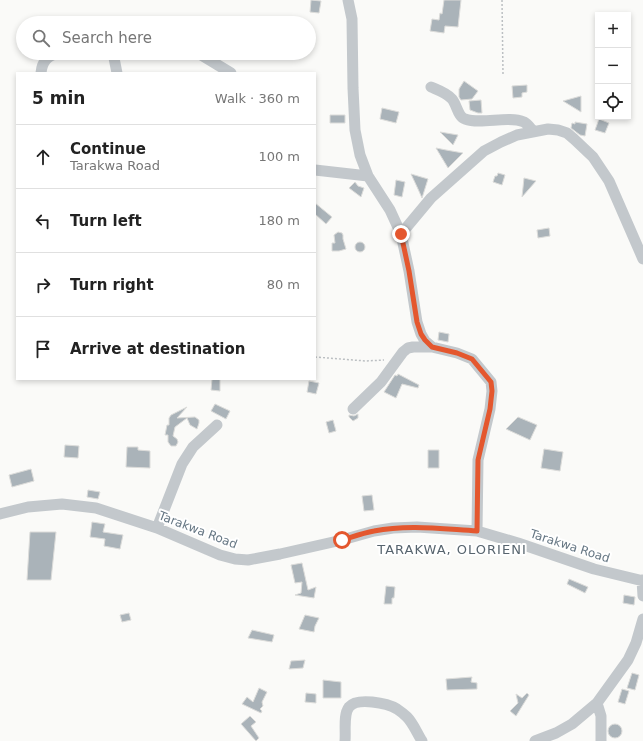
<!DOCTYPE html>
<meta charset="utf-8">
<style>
body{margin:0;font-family:"DejaVu Sans",sans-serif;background:#f2f2f2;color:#222}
.controls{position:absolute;right:12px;top:12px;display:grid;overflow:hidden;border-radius:0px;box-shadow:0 2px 6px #0003}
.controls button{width:36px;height:36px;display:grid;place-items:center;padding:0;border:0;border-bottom:1px solid #e0e0e0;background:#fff;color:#222;font:20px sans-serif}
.stop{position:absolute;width:12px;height:12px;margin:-9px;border:3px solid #e4572e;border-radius:50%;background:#fff}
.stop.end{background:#e4572e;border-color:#fff;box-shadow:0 1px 4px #0008}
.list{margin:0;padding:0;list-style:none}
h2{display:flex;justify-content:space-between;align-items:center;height:52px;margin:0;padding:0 16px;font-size:17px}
h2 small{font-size:13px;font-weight:400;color:#767676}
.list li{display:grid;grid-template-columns:26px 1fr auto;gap:12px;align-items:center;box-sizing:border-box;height:64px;padding:0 16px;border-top:1px solid #e0e0e0}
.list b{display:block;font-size:15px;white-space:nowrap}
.list p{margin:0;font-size:13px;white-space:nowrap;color:#767676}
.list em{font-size:13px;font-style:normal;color:#767676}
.icon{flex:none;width:22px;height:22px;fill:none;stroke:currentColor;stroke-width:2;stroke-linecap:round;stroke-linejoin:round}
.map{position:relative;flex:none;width:643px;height:741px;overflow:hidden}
.search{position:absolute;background:#fff;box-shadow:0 2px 6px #0003;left:16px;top:16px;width:300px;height:44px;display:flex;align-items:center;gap:10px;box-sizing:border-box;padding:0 14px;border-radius:22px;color:#767676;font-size:15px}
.panel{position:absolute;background:#fff;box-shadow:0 2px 6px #0003;left:16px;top:72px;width:300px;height:308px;border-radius:0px}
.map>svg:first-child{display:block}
</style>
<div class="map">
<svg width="643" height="741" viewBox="0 0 643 741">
<rect width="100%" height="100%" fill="#fafaf8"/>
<!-- building -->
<path fill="#aab3b9" stroke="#dcdcda" d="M 311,0 L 321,1 L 319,13 L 310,12 Z
M 444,0 L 461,0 L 458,27 L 445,26 L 444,33 L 430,31 L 432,19 L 439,20 L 440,13 L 442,14 Z
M 464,81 L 478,91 L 472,99 L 461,100 L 459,97 L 459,89 Z
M 527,85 L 527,92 L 522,93 L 522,97 L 513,98 L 512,86 Z
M 581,96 L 581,112 L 563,101 Z
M 481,100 L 482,113 L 478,113 L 470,110 L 469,101 Z
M 382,108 L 399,112 L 396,123 L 380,119 Z
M 330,115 L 345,115 L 345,123 L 330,123 Z
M 599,119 L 609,123 L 605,133 L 595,130 Z
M 575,122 L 587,124 L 585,136 L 580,135 L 571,128 L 572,123 L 575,124 Z
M 440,132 L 458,135 L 453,145 Z
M 436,148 L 446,150 L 463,153 L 448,168 Z
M 498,173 L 505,175 L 502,185 L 493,182 L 495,176 L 497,176 Z
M 411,174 L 428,179 L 422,198 L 418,189 Z
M 524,178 L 536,181 L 522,197 Z
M 396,180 L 405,182 L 402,197 L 394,195 Z
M 355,182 L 358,186 L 364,188 L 361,197 L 349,188 Z
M 315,203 L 332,217 L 326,224 L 315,214 Z
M 549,228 L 550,236 L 538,238 L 537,230 Z
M 338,232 L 342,233 L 343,235 L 343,239 L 346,249 L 339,251 L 332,251 L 332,243 L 335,243 L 334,235 Z
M355 247a5 5 0 1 1 10 0a5 5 0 1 1-10 0Z
M 439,332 L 449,334 L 448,342 L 438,340 Z
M 398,374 L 419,385 L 418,388 L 402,384 L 396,398 L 384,392 L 395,375 L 397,376 Z
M 212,379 L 220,379 L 220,391 L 211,390 Z
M 309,381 L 319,383 L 316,394 L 307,392 Z
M 215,404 L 230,411 L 226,419 L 211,411 Z
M 187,407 L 177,418 L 195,417 L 199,420 L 199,423 L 197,429 L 190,425 L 187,418 L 175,427 L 173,436 L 177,439 L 178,442 L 176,446 L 171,446 L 168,442 L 168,435 L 165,435 L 167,425 L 169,425 L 169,418 L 171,415 Z
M 358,414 L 358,418 L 353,421 L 349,417 L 349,415 L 354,416 Z
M 518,417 L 537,425 L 530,440 L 506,429 Z
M 333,420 L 336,431 L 329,433 L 326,422 Z
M 65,445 L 79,446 L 78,458 L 64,457 Z
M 127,447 L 138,447 L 138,450 L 150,451 L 150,468 L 126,467 Z
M 544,449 L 563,452 L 560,471 L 541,468 Z
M 428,450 L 439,450 L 439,468 L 428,468 Z
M 31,469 L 34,481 L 12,487 L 9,475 Z
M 88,490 L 100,492 L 98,499 L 87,497 Z
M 372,495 L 374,510 L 364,511 L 362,496 Z
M 92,522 L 105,524 L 103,532 L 123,535 L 120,549 L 104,546 L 105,539 L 90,537 Z
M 30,532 L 56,532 L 51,580 L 27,580 Z
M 302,563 L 308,590 L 316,587 L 314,598 L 295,595 L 301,593 L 302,582 L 295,583 L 291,565 Z
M 569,579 L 588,587 L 585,593 L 567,584 Z
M 386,586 L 395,587 L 394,598 L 392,598 L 392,604 L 384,604 Z
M 624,595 L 635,597 L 634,605 L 623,603 Z
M 129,613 L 131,620 L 122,622 L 120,615 Z
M 305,615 L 319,618 L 315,626 L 314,632 L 299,629 Z
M 252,630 L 274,635 L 272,642 L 248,638 Z
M 305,660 L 303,668 L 289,669 L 291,661 Z
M 632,673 L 639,675 L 635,690 L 627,688 Z
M 472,677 L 471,682 L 477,683 L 477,689 L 447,690 L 446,679 Z
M 323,680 L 341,682 L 341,698 L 323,698 Z
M 259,688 L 267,692 L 262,702 L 263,706 L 260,709 L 262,711 L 261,713 L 242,704 L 247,697 L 253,702 Z
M 622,689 L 629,691 L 625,704 L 618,702 Z
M 306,693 L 316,694 L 316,703 L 305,702 Z
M 527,693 L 529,695 L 516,716 L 510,711 L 518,703 L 516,694 L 522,698 Z
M 250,716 L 256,722 L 251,726 L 259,738 L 256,741 L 241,724 Z
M608 731a7 7 0 1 1 14 0a7 7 0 1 1-14 0Z"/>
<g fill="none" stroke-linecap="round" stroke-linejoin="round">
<!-- path -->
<path stroke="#bbbfc2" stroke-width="1.5" stroke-dasharray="2 2" stroke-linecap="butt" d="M 502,0 L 503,74
M 315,357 L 366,361 L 384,360"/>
<!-- street -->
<path stroke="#c3c8cc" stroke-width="11" d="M 348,0 L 352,19 L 353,88 L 355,130 L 360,155 L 368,176 L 390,210 L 401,234 L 409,271 L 417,322 L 421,334 L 425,341 L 432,347 L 457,353 L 472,359 L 491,382 L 492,391 L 490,409 L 478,460 L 477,531
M 113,53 L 117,73
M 198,53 L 231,73
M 41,73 C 42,61 48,55 59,53
M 431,87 C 438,90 447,93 452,99 C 457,105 458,117 465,119 C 482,125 508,115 524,122 C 528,124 530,128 533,131
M 315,170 L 368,176
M 401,234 L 431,198 L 484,151 L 501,142 L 517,135 L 548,129 L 558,130 L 567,133 L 574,139 L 593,157 L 609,181 L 643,259
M 353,409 L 381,382 L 403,352 L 408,348 L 413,347 L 432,347
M 0,514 L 28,507 L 62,504 L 96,508 L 157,528 L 220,555 L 235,559 L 248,560 L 280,554 L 342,540 L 374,531 L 393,528 L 417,527 L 477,531 L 518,543 L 594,569 L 643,581
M 157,528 L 182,464 L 193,447 L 217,425
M 642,580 L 643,596
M 597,703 L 601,716 L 601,741
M 345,741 C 346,731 343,715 349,707 C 357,697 387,703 397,709 C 400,711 404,714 407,717 C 413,723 417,733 422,741
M 535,741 L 556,733 L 572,724 L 597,703 L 628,660 L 636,643 L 643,619"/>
</g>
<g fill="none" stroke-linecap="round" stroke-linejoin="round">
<!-- route -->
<path stroke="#e4572e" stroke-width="5" d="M 342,540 C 352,537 363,533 374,531 C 408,524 443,529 477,531 L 478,460 L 490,409 L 492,391 L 491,382 L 472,359 L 457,353 L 432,347 L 425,340 L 421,334 L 417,322 L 409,271 L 401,234"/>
</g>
<g text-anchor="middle" stroke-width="4" stroke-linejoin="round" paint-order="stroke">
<!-- street labels -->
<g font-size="12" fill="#657683" stroke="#fff">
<text transform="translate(198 530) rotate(21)" y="4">Tarakwa Road</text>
<text transform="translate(570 546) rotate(18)" y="4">Tarakwa Road</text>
</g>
<!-- neighbourhood labels -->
<g font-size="13" letter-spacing="1" fill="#57646e" stroke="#fff">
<text x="452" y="554">TARAKWA, OLORIENI</text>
</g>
</g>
</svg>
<div class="controls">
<button>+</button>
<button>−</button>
<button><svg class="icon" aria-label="locate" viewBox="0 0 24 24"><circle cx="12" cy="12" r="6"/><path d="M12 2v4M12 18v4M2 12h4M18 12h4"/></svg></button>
</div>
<div class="stop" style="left:342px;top:540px"></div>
<div class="stop end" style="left:401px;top:234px"></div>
<div class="search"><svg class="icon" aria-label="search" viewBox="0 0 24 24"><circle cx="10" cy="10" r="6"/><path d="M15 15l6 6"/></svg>Search here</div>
<section class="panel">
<h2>5 min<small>Walk · 360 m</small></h2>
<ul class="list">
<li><svg class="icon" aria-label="ahead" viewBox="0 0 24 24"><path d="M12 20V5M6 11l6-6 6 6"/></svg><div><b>Continue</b><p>Tarakwa Road</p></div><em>100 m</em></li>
<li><svg class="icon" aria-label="left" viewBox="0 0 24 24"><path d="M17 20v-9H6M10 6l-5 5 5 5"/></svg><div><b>Turn left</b></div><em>180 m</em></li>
<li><svg class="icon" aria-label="right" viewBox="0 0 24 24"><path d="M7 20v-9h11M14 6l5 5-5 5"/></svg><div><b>Turn right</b></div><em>80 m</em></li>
<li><svg class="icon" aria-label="arrive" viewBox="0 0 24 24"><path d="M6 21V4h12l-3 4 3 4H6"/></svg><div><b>Arrive at destination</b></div></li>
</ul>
</section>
</div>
